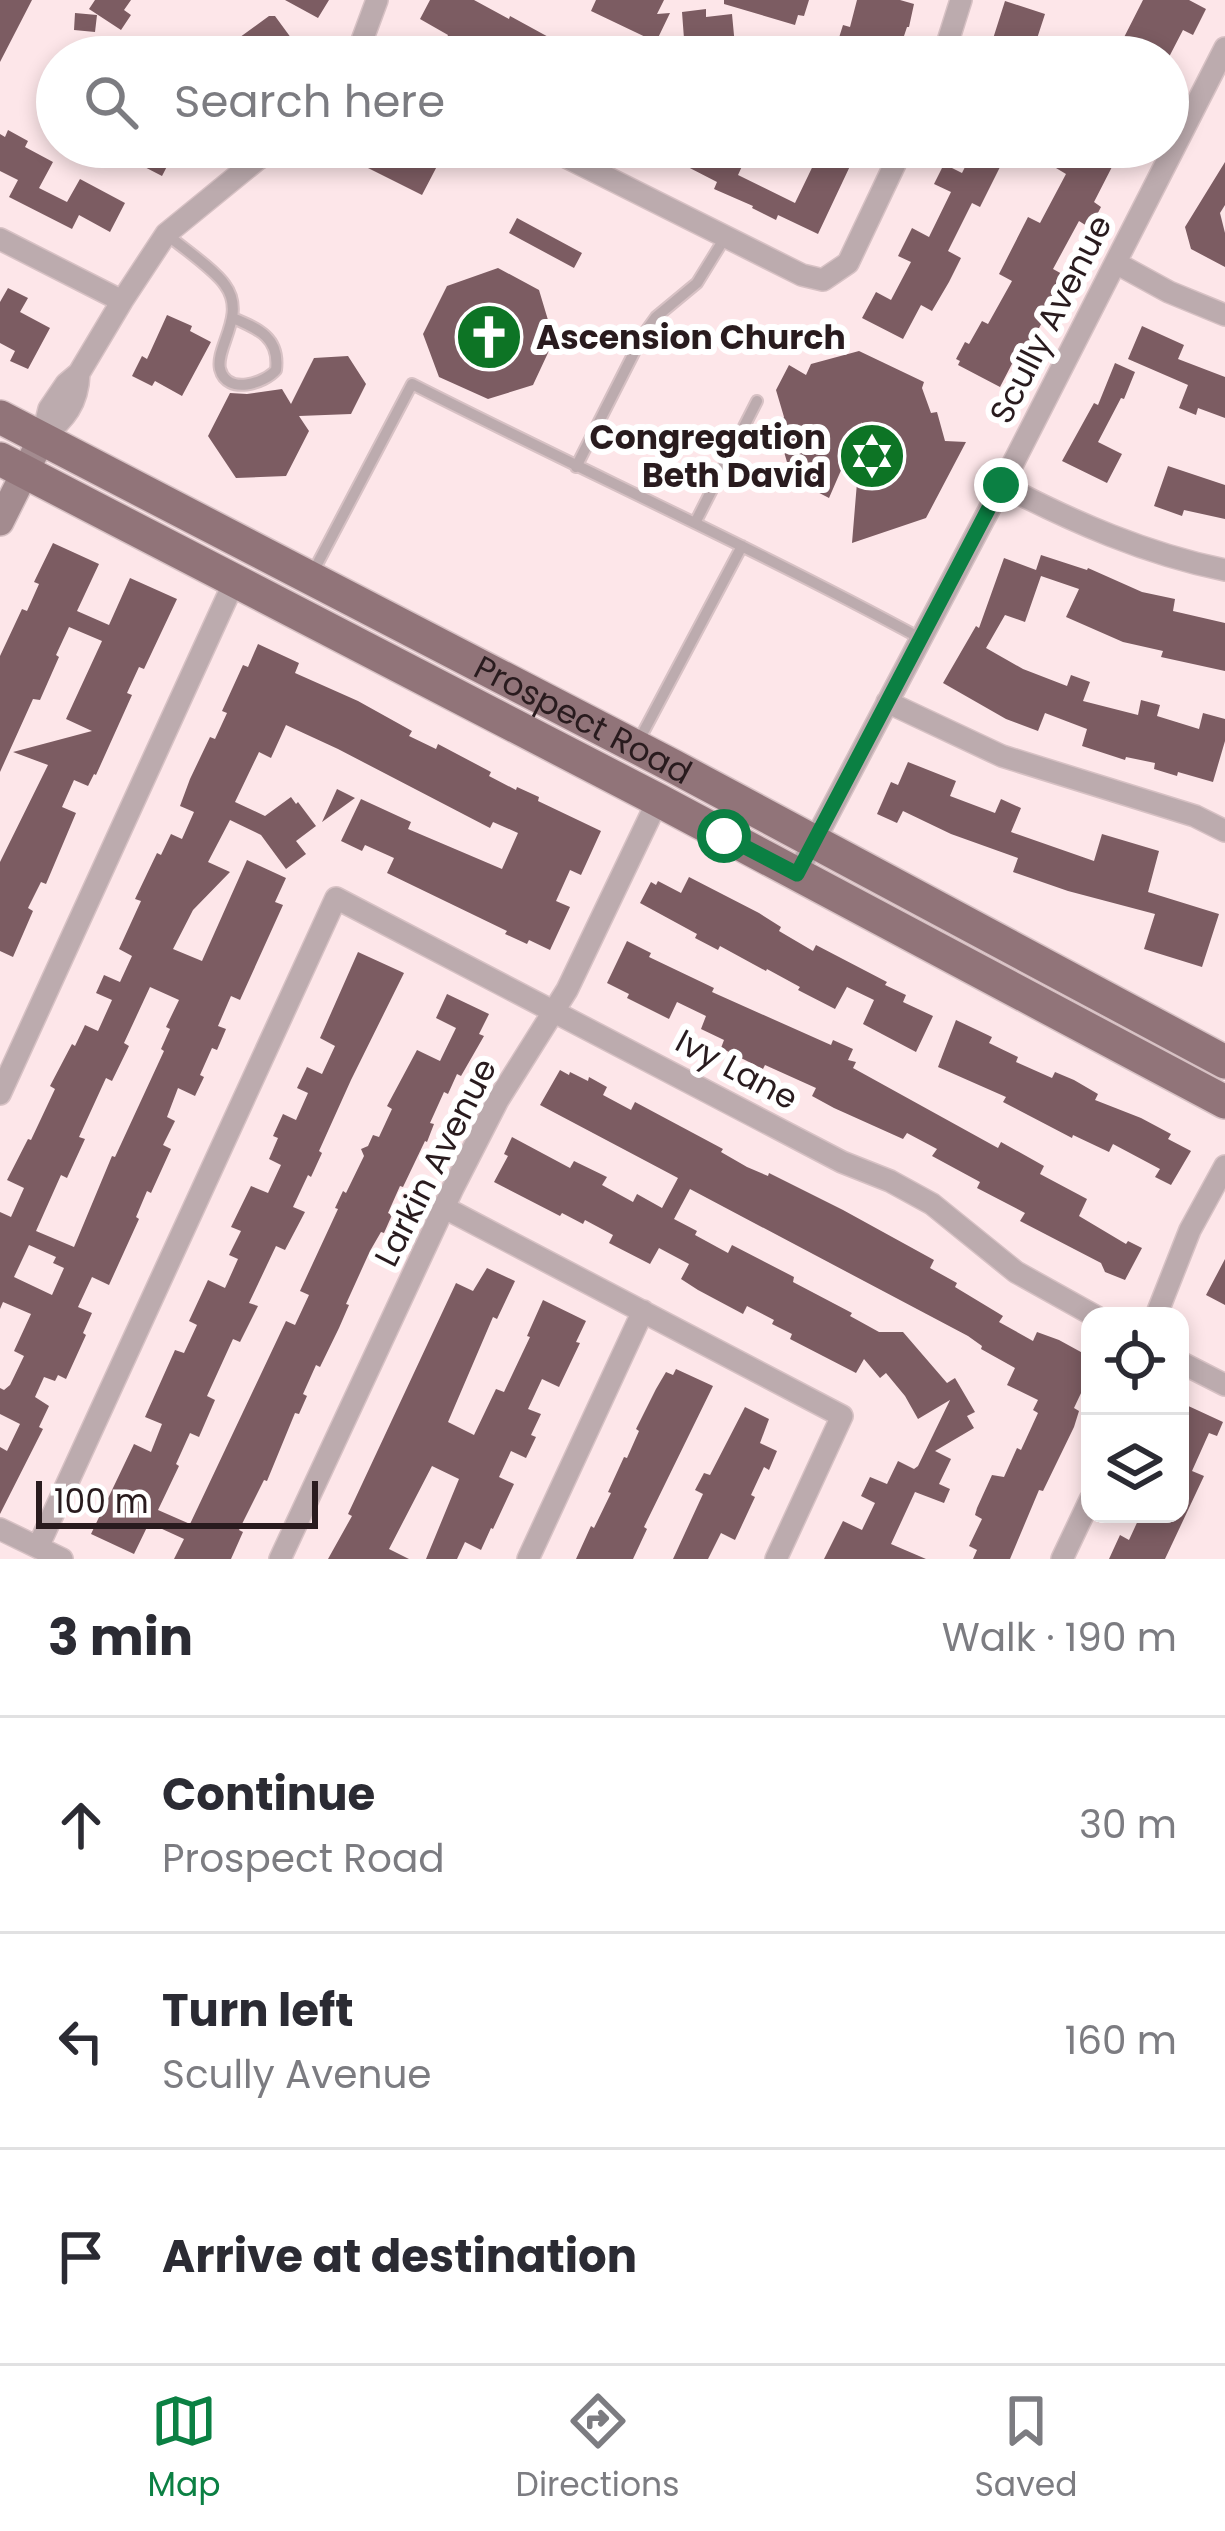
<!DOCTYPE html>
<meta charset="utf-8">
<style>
body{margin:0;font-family:Poppins,sans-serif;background:#f2f2f3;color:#2b2b33}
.controls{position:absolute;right:36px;bottom:36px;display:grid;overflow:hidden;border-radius:24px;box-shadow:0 6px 18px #0003}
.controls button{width:108px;height:108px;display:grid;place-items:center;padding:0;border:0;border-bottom:3px solid #e1e1e2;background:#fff;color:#2b2b33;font:60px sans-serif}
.scale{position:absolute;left:36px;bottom:30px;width:282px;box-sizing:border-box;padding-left:12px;border:6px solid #291b1e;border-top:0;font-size:33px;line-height:42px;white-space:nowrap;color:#291b1e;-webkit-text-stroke:9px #fff;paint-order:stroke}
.stop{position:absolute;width:36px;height:36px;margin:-27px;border:9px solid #0b8043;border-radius:50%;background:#fff}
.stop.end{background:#0b8043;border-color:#fff;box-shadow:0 3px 12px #0008}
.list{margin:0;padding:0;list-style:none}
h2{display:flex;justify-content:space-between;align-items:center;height:156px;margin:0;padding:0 48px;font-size:51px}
h2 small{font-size:39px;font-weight:400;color:#7c7c81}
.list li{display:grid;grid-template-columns:78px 1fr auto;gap:36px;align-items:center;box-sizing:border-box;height:216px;padding:0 48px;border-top:3px solid #e1e1e2}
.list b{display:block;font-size:45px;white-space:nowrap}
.list p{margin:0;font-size:39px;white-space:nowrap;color:#7c7c81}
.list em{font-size:39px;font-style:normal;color:#7c7c81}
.icon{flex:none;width:66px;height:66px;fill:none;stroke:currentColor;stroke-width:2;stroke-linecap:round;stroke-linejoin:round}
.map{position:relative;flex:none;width:1225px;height:1559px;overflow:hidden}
.search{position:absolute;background:#fff;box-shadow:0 6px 18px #0003;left:36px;right:36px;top:36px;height:132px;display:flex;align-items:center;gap:30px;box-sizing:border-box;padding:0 42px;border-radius:66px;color:#7c7c81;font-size:45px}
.sheet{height:804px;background:#fff}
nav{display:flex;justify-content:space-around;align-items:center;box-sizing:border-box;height:168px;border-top:3px solid #e1e1e2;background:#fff;font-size:33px;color:#7c7c81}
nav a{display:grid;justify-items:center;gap:6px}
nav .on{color:#0b8043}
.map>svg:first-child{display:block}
</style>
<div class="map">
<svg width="1225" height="1559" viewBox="0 0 1225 1559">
<rect width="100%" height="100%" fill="#fde6e9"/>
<!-- building -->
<path fill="#7c5c62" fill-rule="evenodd" d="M 0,0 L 32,0 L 0,62 Z
M 95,0 L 131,0 L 124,10 L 131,15 L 121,30 L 89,9 Z
M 285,0 L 329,0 L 318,18 Z
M 430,0 L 474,0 L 509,19 L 510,16 L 585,57 L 461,57 L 442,47 L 448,35 L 420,19 Z
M 596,0 L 664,0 L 657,14 L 670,13 L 656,42 L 591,11 Z
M 724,0 L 809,0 L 804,16 L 798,15 L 795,25 L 724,4 Z
M 857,0 L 900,0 L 914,4 L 909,27 L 907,27 L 897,57 L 847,57 L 850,48 L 837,44 L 843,25 L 850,27 Z
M 1143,0 L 1189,0 L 1206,9 L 1193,35 L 1183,30 L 1169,57 L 1114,57 Z
M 1005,1 L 1045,14 L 1031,57 L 991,45 Z
M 706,9 L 706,17 L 732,14 L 735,46 L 685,52 L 682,12 Z
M 75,13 L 97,15 L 95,32 L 74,30 Z
M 269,16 L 275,16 L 305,57 L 249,57 L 236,40 Z
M 8,130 L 28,141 L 25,147 L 53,162 L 39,188 L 67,202 L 80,179 L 125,203 L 110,232 L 79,215 L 72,229 L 9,197 L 18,180 L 0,171 L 0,134 L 5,137 Z
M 106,147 L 161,147 L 174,153 L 162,176 Z
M 366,147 L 447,147 L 422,195 L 358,163 Z
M 649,147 L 720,147 L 744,162 L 738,175 L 795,203 L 822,147 L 859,147 L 818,234 L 778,215 L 776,220 L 752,208 L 753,206 L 714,189 L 717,182 Z
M 1082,147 L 1133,147 L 1122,168 L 1114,163 L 1094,202 L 1101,207 L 1090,228 L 1079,221 L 1053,269 L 1064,275 L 1047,305 L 1051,307 L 1019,363 L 1014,360 L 1000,387 L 958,365 L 960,361 L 956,359 L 965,342 L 969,344 L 982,321 L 988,324 L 1012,281 L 999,274 L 1028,217 L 1040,223 L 1066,174 L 1056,168 L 1064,153 L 1075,159 Z
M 972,153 L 1000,167 L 980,207 L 972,203 L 948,251 L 961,258 L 949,282 L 932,311 L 921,305 L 903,339 L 862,318 L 876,292 L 891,300 L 911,262 L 898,256 L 912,228 L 929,237 L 951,192 L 934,184 L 944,164 L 962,173 Z
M 1225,162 L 1225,205 L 1220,213 L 1225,233 L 1225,267 L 1191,249 L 1185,227 Z
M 517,218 L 582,253 L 574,268 L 509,233 Z
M 498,268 L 539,290 L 554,340 L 533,385 L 488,399 L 439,377 L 423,334 L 447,286 Z
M 8,288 L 28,298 L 20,312 L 50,328 L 28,369 L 10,361 L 15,351 L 0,343 L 0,302 Z
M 167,315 L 192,326 L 190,331 L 211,342 L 182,396 L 155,381 L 152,386 L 132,376 L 142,356 L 147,359 Z
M 1142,326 L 1184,345 L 1178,359 L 1225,377 L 1225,418 L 1198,408 L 1196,415 L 1179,408 L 1188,385 L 1128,359 Z
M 859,351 L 924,382 L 922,388 L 931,413 L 937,412 L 945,441 L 966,442 L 926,518 L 852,543 L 862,422 L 829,498 L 800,483 L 798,477 L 789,469 L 778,431 L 784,417 L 776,390 L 789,365 L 806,375 L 811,364 Z
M 348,356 L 366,384 L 351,414 L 299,416 L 309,431 L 286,476 L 236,478 L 208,436 L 230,393 L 247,394 L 282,389 L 291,404 L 314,358 Z
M 1115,363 L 1135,372 L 1124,399 L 1121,398 L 1098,442 L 1122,454 L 1107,483 L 1062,461 L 1094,403 L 1098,405 Z
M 1168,466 L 1225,485 L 1225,519 L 1184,510 L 1182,516 L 1154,506 Z
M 53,543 L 99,564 L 77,611 L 109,625 L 130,578 L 177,599 L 144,669 L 139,667 L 127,693 L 132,695 L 96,775 L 94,774 L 88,786 L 74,780 L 62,807 L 76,813 L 46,884 L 41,882 L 28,908 L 33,911 L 13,957 L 0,951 L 0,862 L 48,765 L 13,752 L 92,731 L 66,719 L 102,641 L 69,627 L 56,655 L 59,657 L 40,700 L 33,699 L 0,772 L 0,656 L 22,609 L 27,611 L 39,584 L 34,582 Z
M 1041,555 L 1087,570 L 1088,568 L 1142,592 L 1175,599 L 1173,611 L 1225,623 L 1225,671 L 1161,657 L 1163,651 L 1123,642 L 1066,617 L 1079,589 L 1041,576 L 1025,622 L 1005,615 L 986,648 L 1023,669 L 1067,686 L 1071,675 L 1090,682 L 1083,701 L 1138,715 L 1141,700 L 1160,705 L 1157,716 L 1199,729 L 1203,713 L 1225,719 L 1225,741 L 1213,782 L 1178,772 L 1177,776 L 1154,769 L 1155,763 L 1126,757 L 1125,760 L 1082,746 L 1087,729 L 1045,713 L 1038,731 L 1006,719 L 943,683 L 976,626 L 979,628 L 1004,558 L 1036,570 Z
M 258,644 L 299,663 L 295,673 L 358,701 L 412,731 L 409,736 L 436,749 L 438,744 L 491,772 L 489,776 L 516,790 L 517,787 L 539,797 L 538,801 L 601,831 L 581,875 L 570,870 L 556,901 L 570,907 L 550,950 L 529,940 L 527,944 L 505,934 L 507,931 L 387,873 L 394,858 L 365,845 L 362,851 L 341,841 L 361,799 L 411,822 L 408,829 L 502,869 L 518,833 L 493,822 L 490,828 L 338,749 L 286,725 L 271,758 L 259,752 L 235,802 L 265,816 L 291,797 L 296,804 L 298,802 L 316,826 L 296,841 L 306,854 L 286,869 L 261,835 L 230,820 L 208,862 L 230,872 L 193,910 L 173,949 L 202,961 L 247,860 L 286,878 L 275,902 L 283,905 L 240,1000 L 231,996 L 218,1026 L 226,1029 L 217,1050 L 212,1048 L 200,1075 L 204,1077 L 195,1096 L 178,1088 L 167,1117 L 175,1121 L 163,1145 L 171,1149 L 151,1193 L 147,1191 L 136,1217 L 139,1219 L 109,1285 L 92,1277 L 78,1307 L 92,1313 L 83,1333 L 86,1335 L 66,1379 L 58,1375 L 55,1381 L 44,1377 L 35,1397 L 49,1406 L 39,1427 L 43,1429 L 0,1514 L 0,1447 L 7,1451 L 20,1424 L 0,1414 L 0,1388 L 4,1390 L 10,1385 L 24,1356 L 14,1351 L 31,1314 L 3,1302 L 0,1309 L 0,1212 L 11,1217 L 24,1188 L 7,1180 L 28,1139 L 31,1140 L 55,1089 L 50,1086 L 72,1044 L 75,1046 L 85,1025 L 98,1031 L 112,1000 L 96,993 L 104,975 L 120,982 L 132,956 L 119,949 L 141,901 L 135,899 L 157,853 L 161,855 L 171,834 L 182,839 L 194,812 L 180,806 L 190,779 L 210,737 L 215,739 L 227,713 L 222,711 L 243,665 L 248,667 ZM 150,987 L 179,1000 L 166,1027 L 170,1029 L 161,1049 L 164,1051 L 115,1157 L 112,1156 L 74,1247 L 36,1231 L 61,1175 L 67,1178 L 85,1139 L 79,1137 L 106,1078 L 112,1081 L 129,1046 L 124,1043 ZM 29,1245 L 56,1257 L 53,1263 L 64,1268 L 52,1295 L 14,1277 Z
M 908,762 L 956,781 L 950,796 L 995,813 L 1001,799 L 1021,808 L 1011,832 L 1094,861 L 1102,834 L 1159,851 L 1148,892 L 1219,914 L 1202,967 L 1144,949 L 1155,914 L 1068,891 L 1013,872 L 1018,858 L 951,834 L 903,811 L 897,823 L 877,814 L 891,782 L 898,785 Z
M 337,789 L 355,798 L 322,822 Z
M 689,877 L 759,913 L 781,927 L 779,931 L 813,951 L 816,945 L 887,982 L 885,985 L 906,995 L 903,1002 L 933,1016 L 916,1052 L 863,1024 L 874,1000 L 847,987 L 835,1009 L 798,990 L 800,987 L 767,969 L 766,971 L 720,946 L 718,950 L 695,938 L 697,934 L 640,903 L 651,882 L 656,885 L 658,881 L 681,893 Z
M 627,941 L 651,953 L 649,957 L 714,988 L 712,992 L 831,1045 L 833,1040 L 853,1049 L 848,1060 L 856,1062 L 853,1068 L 998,1148 L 1001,1142 L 1044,1166 L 1040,1174 L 1087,1199 L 1079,1216 L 1126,1244 L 1128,1241 L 1142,1248 L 1125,1280 L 1105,1272 L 1101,1263 L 1020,1221 L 1025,1213 L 977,1188 L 980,1182 L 932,1156 L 937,1149 L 907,1133 L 903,1139 L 834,1108 L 812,1096 L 816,1088 L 765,1065 L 763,1069 L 721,1048 L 724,1040 L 701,1029 L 706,1016 L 677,1002 L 669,1019 L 627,998 L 629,994 L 607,983 Z
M 358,952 L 404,973 L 351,1080 L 319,1151 L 322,1153 L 311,1177 L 308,1175 L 293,1207 L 305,1212 L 285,1250 L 276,1246 L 249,1303 L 258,1306 L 240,1342 L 233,1339 L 207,1396 L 215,1400 L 199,1437 L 190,1433 L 176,1464 L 179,1466 L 158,1510 L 190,1524 L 286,1321 L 295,1325 L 309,1295 L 300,1291 L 338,1209 L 335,1208 L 343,1191 L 346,1193 L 364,1156 L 361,1149 L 368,1146 L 373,1135 L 379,1137 L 392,1109 L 387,1106 L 417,1050 L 440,1061 L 456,1028 L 436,1018 L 447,994 L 489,1014 L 479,1034 L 484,1036 L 461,1076 L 457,1074 L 448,1094 L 444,1092 L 430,1123 L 434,1124 L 427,1142 L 425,1141 L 403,1187 L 400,1186 L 388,1213 L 392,1215 L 384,1233 L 381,1232 L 370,1251 L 346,1304 L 349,1305 L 339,1328 L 320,1367 L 316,1365 L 303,1394 L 307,1396 L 299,1414 L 295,1413 L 267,1481 L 264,1480 L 239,1530 L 243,1532 L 231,1559 L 174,1559 L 184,1539 L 149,1523 L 134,1554 L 91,1534 L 134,1444 L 151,1452 L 162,1424 L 145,1417 L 175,1350 L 184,1353 L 197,1325 L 189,1321 L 208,1280 L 225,1288 L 238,1259 L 229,1255 L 241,1231 L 231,1227 L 251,1186 L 268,1193 L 281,1165 L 269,1159 L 278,1138 L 273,1136 L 283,1114 L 296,1120 L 308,1093 L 297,1088 L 307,1067 L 322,1074 L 335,1046 L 320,1038 Z
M 956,1020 L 992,1037 L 989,1043 L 1018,1057 L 1016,1062 L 1052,1078 L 1055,1072 L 1074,1080 L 1098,1094 L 1095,1100 L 1141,1118 L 1171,1134 L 1168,1139 L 1191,1151 L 1171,1185 L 1155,1177 L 1160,1169 L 1113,1144 L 1109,1152 L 1073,1135 L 1072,1138 L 1003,1102 L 1006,1097 L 938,1067 Z
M 560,1070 L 569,1075 L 570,1072 L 588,1081 L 589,1077 L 607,1087 L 603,1095 L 631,1110 L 635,1102 L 723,1149 L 721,1152 L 747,1167 L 768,1176 L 769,1173 L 843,1210 L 934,1260 L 930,1268 L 957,1283 L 955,1287 L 1003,1316 L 999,1322 L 1033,1341 L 1037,1332 L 1059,1340 L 1090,1357 L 1090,1374 L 1074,1408 L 1079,1411 L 1074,1427 L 1043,1491 L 1039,1490 L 1010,1559 L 973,1559 L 977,1550 L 969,1546 L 982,1519 L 975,1515 L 977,1508 L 992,1475 L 1004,1477 L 1017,1448 L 1021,1450 L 1038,1413 L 1033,1410 L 1038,1400 L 1007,1385 L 1015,1368 L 981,1349 L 982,1346 L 968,1336 L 690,1189 L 674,1219 L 697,1231 L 695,1235 L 728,1253 L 732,1245 L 794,1277 L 793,1282 L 852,1313 L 850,1316 L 879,1332 L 903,1332 L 947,1383 L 955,1378 L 975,1412 L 967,1416 L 974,1428 L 935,1451 L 951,1459 L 939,1484 L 950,1489 L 944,1503 L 915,1492 L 891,1544 L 926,1559 L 824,1559 L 843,1521 L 862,1530 L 875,1503 L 861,1496 L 870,1477 L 887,1484 L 898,1461 L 914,1469 L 918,1466 L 950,1400 L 918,1419 L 905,1396 L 886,1373 L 880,1378 L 864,1359 L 856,1373 L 790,1339 L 792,1334 L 772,1324 L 774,1320 L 747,1306 L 743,1314 L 698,1290 L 681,1279 L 689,1264 L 659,1248 L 650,1264 L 609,1243 L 613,1235 L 585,1220 L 583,1224 L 562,1213 L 560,1216 L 494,1182 L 508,1156 L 504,1154 L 512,1137 L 570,1168 L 574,1161 L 607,1177 L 602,1185 L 633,1202 L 637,1194 L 662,1208 L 678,1178 L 540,1105 Z
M 1225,1259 L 1225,1305 L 1206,1295 Z
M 487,1268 L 515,1281 L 497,1319 L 493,1317 L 448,1422 L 474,1435 L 496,1389 L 504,1392 L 530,1337 L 527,1336 L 543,1300 L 586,1321 L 576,1342 L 580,1343 L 559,1387 L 542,1379 L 528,1409 L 541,1414 L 531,1435 L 536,1437 L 526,1458 L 511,1451 L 499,1477 L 514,1484 L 493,1529 L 491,1528 L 481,1550 L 465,1542 L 457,1559 L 426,1559 L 459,1479 L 432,1466 L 389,1549 L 409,1559 L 328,1559 L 352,1516 L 348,1514 L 456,1283 L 473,1291 Z
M 676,1369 L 713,1386 L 644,1527 L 647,1529 L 633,1559 L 576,1559 L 591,1526 L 594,1528 L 611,1493 L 608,1492 L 624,1457 L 627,1458 L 639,1431 L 636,1429 L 656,1389 L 666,1372 L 673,1375 Z
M 1184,1404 L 1223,1422 L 1217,1436 L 1209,1433 L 1192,1471 L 1204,1476 L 1165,1559 L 1109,1559 L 1120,1535 L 1129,1540 L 1141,1514 L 1180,1514 L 1180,1412 Z
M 745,1407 L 769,1419 L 760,1443 L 777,1451 L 769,1470 L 764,1467 L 751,1495 L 755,1497 L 735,1540 L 721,1533 L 708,1559 L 673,1559 L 703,1494 L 695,1490 L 704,1473 L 710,1475 Z"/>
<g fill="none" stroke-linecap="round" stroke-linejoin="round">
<!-- lane casing -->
<g stroke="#d7c1c4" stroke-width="14">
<path id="lane" d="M 166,234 C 182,247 215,270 225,285 C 247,315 215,347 220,369 C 227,396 265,383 276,370 C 280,338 259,329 233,318
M 576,467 L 643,335 L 656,317 L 697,283 L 726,236
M 695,523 L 757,401
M 312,574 L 412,384 C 581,470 754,548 920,638
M 637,744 L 742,546"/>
</g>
<!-- street casing -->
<g stroke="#d7c1c4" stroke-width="24">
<path id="street" d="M 175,54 L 178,57
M 356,57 L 377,0
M 943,57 L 961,0
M 546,147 L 802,275 L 823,280 L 848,263 L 903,147
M 0,239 L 122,301
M 1116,263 L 1169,292 L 1225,315
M 42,438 L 49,409 L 66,384 L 79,373 L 122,301 L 166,234 L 258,159 L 277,147
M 42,438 C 65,419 78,404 79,373
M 1002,485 C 1073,522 1146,554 1225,570
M 887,702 L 1002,756 L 1195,816 L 1225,831
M 797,874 L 1002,485 L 1225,48
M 0,1094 L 235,580
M 445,1208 L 842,1416 L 776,1559
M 1156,1316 L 1190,1230 L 1225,1166
M 1180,1362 L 1225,1385
M 0,1529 L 62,1559
M 38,1547 L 336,898 L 842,1162 L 890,1181 L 932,1204 L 1016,1272 L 1095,1316
M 280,1559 L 453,1188 L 498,1100 L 567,990 L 658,800
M 528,1559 L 643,1311
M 1062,1559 L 1090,1500"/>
</g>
<!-- secondary casing -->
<g stroke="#d7c1c4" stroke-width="30">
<path id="secondary" d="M 0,522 L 42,438"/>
</g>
<!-- primary casing -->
<g stroke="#d7c1c4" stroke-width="36">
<g id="primary">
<path id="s1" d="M 0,417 L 673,766 L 1225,1062"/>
<path d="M 0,459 L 658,800 L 1225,1102"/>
</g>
</g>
<!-- lane -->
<use href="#lane" stroke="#bcabae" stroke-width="10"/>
<!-- street -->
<use href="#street" stroke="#bcabae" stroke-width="21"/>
<!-- secondary -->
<use href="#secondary" stroke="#a38b8f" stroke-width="27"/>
<!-- primary -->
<use href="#primary" stroke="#917479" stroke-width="33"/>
</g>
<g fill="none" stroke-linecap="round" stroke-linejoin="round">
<!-- route -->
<path stroke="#0b8043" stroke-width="15" d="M 724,836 L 797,874 L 1001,485"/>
</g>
<!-- icons -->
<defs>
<g id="church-disc" transform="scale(3.45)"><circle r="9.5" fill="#0d7425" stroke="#fff"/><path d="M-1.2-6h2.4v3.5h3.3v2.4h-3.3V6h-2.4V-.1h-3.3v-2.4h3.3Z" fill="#fff"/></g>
<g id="synagogue-disc" transform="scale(3.45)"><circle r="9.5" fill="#0d7425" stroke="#fff"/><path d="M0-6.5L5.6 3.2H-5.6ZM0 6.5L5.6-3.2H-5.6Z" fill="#fff"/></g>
</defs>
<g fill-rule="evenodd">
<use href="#church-disc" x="489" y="337"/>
<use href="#synagogue-disc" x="872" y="456"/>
</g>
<g text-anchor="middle" stroke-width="12" stroke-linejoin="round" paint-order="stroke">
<!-- street labels -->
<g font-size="33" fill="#291b1e" stroke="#fff">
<text transform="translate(1050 319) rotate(-63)" y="12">Scully Avenue</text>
<text dy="12" stroke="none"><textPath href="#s1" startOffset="657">Prospect Road</textPath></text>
<text transform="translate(737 1069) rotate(28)" y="12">Ivy Lane</text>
<text transform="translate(435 1162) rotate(-63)" y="12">Larkin Avenue</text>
</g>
<!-- poi labels -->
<g font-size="33" font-weight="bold" fill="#291b1e" stroke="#fff" text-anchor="start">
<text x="536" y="349">Ascension Church</text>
<text x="826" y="449" text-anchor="end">Congregation<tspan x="826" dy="38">Beth David</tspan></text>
</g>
</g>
</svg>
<div class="controls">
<button><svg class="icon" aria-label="locate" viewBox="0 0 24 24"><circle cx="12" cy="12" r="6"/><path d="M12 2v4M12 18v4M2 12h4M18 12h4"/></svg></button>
<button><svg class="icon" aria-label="layers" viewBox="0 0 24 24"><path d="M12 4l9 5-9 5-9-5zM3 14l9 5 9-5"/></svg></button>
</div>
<div class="scale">100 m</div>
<div class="stop" style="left:724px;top:836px"></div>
<div class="stop end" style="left:1001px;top:485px"></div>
<div class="search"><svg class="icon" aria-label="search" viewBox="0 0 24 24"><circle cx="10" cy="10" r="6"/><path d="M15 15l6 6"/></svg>Search here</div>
</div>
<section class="sheet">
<h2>3 min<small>Walk · 190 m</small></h2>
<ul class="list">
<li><svg class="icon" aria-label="ahead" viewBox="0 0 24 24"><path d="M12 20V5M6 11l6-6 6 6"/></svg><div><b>Continue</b><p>Prospect Road</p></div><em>30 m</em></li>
<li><svg class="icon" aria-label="left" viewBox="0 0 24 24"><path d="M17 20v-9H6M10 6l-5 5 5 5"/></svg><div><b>Turn left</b><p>Scully Avenue</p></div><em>160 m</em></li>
<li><svg class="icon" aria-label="arrive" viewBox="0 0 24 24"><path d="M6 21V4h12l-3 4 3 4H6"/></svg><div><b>Arrive at destination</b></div></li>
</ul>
</section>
<nav>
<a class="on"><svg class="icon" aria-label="map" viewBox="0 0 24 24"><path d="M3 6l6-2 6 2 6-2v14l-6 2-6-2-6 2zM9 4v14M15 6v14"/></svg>Map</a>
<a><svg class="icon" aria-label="directions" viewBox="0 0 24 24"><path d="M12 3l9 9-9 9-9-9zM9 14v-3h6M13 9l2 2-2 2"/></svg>Directions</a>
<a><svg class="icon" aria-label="saved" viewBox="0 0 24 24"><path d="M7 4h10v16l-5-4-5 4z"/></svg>Saved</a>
</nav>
